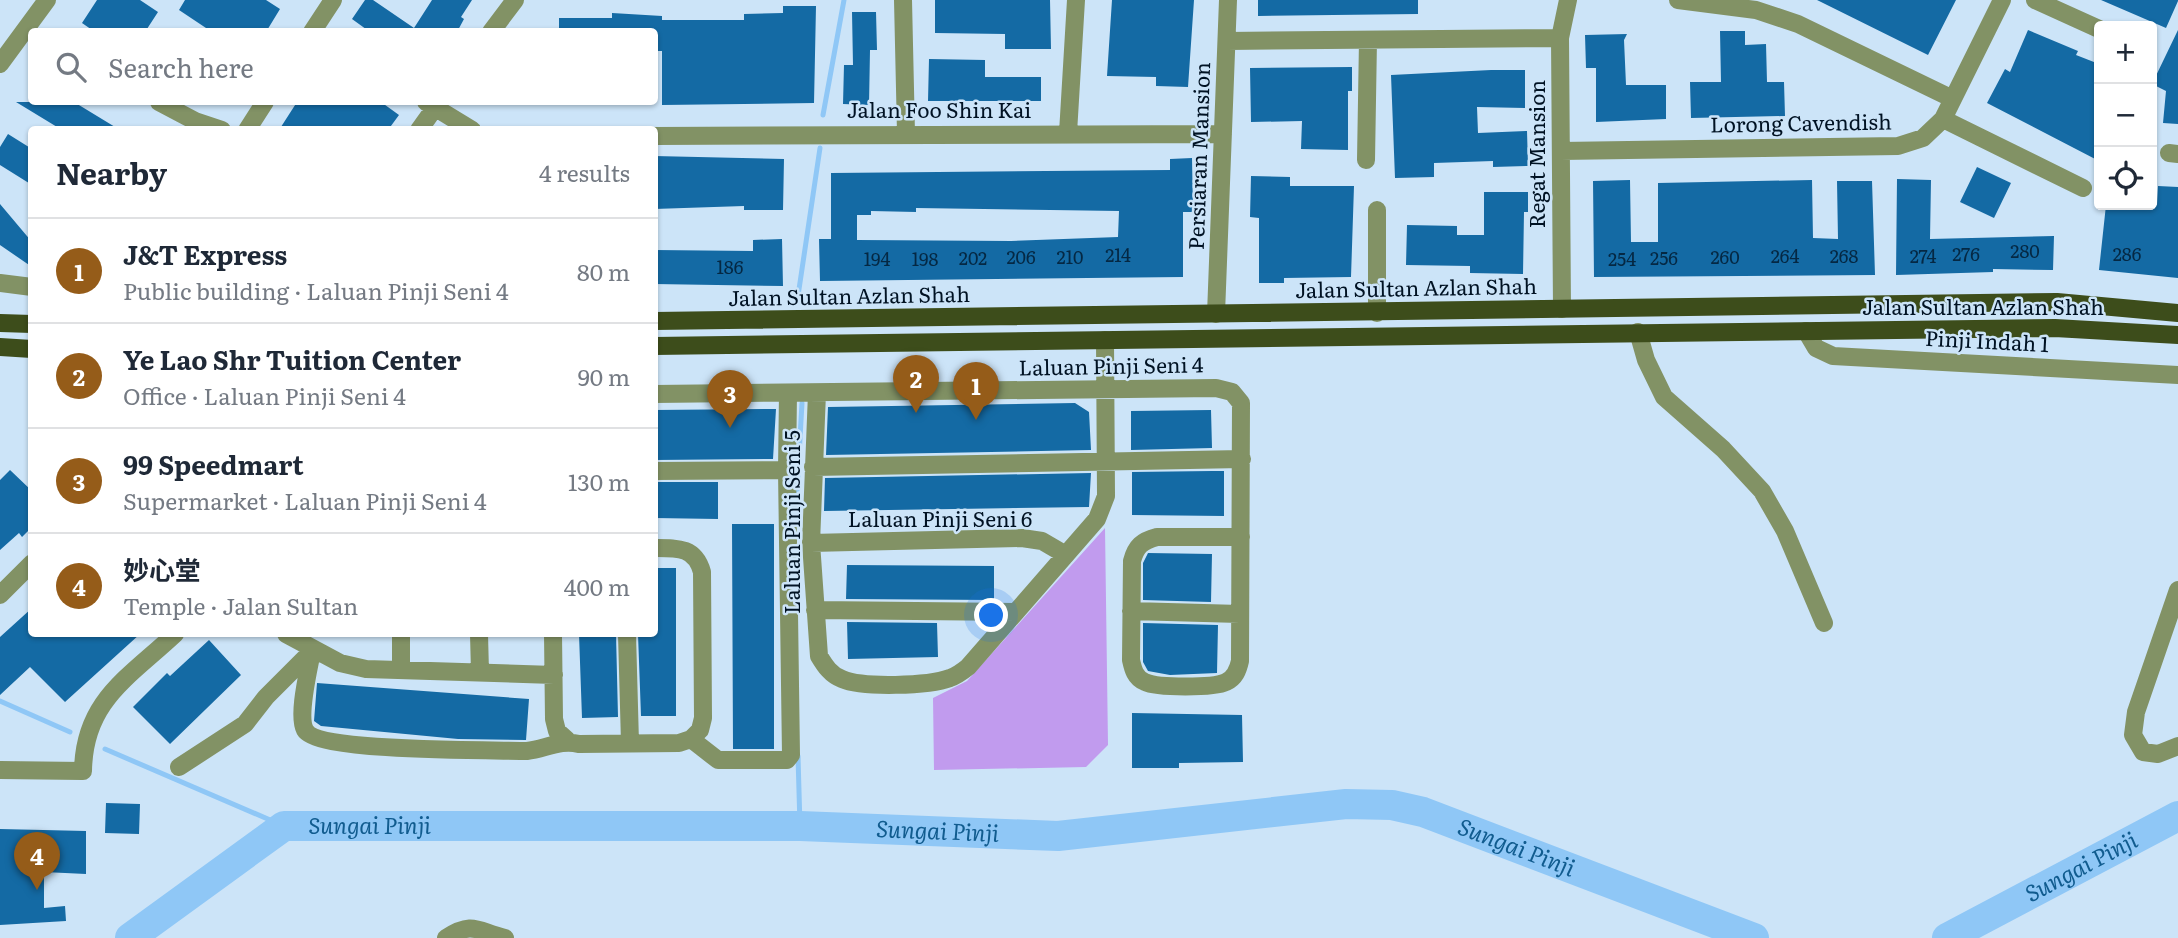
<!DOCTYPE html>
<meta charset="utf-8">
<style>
body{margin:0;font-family:Literata,"Noto Sans SC",serif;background:#f2f2f3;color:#1f2937}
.controls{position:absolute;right:21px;top:21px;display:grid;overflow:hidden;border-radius:7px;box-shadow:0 2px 5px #0004}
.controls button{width:63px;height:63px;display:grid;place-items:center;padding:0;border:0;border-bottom:2px solid #e0e1e3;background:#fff;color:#1f2937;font:35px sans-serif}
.you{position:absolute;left:992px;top:616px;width:24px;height:24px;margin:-18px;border:5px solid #fff;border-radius:50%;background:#1a73e8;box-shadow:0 0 0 10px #1a73e833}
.badge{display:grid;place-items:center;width:46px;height:46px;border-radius:50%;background:#955c19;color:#fff;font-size:23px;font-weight:700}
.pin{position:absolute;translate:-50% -58px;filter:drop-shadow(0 2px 4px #0008)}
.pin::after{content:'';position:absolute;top:37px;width:24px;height:21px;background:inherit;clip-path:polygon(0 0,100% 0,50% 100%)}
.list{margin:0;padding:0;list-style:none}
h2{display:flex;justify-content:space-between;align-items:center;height:91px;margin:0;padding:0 28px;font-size:30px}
h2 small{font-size:23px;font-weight:400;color:#747a83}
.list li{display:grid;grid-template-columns:46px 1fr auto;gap:21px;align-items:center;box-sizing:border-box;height:105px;padding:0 28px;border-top:2px solid #e0e1e3}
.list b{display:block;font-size:26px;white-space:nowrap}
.list p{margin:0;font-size:23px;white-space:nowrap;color:#747a83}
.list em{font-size:23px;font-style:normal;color:#747a83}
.icon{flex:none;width:38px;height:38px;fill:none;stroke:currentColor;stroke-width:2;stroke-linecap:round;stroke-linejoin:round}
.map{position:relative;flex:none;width:2178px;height:938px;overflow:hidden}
.search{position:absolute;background:#fff;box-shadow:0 2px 5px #0004;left:28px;top:28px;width:630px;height:77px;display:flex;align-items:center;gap:18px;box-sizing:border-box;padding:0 24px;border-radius:7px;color:#747a83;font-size:26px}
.panel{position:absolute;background:#fff;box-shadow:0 2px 5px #0004;left:28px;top:126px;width:630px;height:511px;border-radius:7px}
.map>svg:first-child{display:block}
</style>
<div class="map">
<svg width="2178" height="938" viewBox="0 0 2178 938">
<rect width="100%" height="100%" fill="#cce4f8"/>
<!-- green -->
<path fill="#c19bee" d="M 1105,528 L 1108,745 L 1086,767 L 934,770 L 933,698 L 967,681 Z"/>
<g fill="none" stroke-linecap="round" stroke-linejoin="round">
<!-- stream -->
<path stroke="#8fc7f6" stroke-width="5" d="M 823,115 L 844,0
M 798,296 L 820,148
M 796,508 L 802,403
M 0,701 L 70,732
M 105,749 L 284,826
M 798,756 L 800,826"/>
<!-- river -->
<g stroke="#8fc7f6" stroke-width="30">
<path id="s1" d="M 130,938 L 284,826 L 800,826 L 1058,836 L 1346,804 L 1392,805 L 1423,812 L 1754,938"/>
<path id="s2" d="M 1947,938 L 2178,816"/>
</g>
</g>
<!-- building -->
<path fill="#146aa4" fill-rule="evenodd" d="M 97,0 L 140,0 L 158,12 L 145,32 L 95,32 L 82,23 Z
M 185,0 L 266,0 L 280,9 L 266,32 L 212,32 L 179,10 Z
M 365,0 L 373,0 L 414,28 L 432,0 L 472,0 L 461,17 L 464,19 L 457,32 L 370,32 L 352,19 Z
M 935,0 L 1050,0 L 1051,49 L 1005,49 L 1005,34 L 935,33 Z
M 1112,0 L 1194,0 L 1188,87 L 1156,86 L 1156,77 L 1107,76 Z
M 1258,0 L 1418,0 L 1418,14 L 1258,16 Z
M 1817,0 L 1956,0 L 1928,55 Z
M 2101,0 L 2178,0 L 2178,1 L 2166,28 Z
M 783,6 L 816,6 L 814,103 L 662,105 L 662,51 L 654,51 L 654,32 L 559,32 L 559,18 L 612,18 L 612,13 L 662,16 L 662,20 L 744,20 L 744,14 L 783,13 Z
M 852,12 L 876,12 L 877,50 L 870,50 L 869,105 L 843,104 L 844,65 L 853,65 Z
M 2028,30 L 2078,51 L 2076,55 L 2099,64 L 2099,161 L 1987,103 L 2005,69 L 2010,72 Z
M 2178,30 L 2178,124 L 2163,123 L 2166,91 L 2152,84 Z
M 1720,31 L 1745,31 L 1745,45 L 1766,44 L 1767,82 L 1784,82 L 1785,116 L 1691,118 L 1690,82 L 1721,82 Z
M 1627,34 L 1624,40 L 1626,85 L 1666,85 L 1666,119 L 1596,122 L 1596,68 L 1586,68 L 1585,35 Z
M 929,59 L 985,60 L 985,77 L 1041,77 L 1041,101 L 928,101 Z
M 1352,67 L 1352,91 L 1348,91 L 1348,150 L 1301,149 L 1302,121 L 1251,122 L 1250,68 Z
M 1491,70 L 1525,70 L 1525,108 L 1477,107 L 1478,133 L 1527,131 L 1528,166 L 1493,167 L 1493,161 L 1434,163 L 1434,177 L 1395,178 L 1391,75 Z
M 16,102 L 74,102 L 120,130 L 62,130 Z
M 297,102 L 381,102 L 399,115 L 388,130 L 279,130 Z
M 8,134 L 32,149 L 32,185 L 0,165 L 0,147 Z
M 654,156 L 784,159 L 783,210 L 744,210 L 744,206 L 654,209 Z
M 1192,158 L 1193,212 L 1183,212 L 1183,277 L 820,281 L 819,239 L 831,239 L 831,173 L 1170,170 L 1170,159 ZM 916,208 L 1119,211 L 1118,237 L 1011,241 L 857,240 L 857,215 L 871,215 L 871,211 L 916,212 Z
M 1977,167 L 2011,183 L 1994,218 L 1960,202 Z
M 1251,176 L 1290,177 L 1290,186 L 1354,186 L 1351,277 L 1284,278 L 1284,283 L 1259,283 L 1259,218 L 1250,217 Z
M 1897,179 L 1931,180 L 1930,239 L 2054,236 L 2053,270 L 1993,269 L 1993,272 L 1896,275 Z
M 1630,180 L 1631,242 L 1658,242 L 1658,183 L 1812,180 L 1813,238 L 1838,239 L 1837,181 L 1872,181 L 1875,275 L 1594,277 L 1593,181 Z
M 2158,186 L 2178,187 L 2178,278 L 2099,270 L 2106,205 L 2157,205 Z
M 1484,192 L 1528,192 L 1528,212 L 1524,212 L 1523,274 L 1470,273 L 1470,266 L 1406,265 L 1407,225 L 1457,226 L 1457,235 L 1484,235 Z
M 0,204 L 32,242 L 32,267 L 0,245 Z
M 782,239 L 783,286 L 654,284 L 654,250 L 753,251 L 753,240 Z
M 1075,403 L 1089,412 L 1091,450 L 826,455 L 828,407 Z
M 776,409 L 773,459 L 654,460 L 654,410 Z
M 1211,410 L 1212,448 L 1131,450 L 1131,411 Z
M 10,470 L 32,491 L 32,527 L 22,537 L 19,533 L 0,550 L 0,480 Z
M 1212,471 L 1224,471 L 1224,516 L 1132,515 L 1132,472 Z
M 1091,473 L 1089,507 L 824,511 L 825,478 Z
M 654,482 L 718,482 L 718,519 L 654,518 Z
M 732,524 L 774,524 L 774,749 L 733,749 Z
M 1148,553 L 1212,554 L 1211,602 L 1143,600 L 1143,563 Z
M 847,565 L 994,566 L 994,600 L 846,599 Z
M 654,568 L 676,568 L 676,716 L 641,716 L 638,634 L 654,634 Z
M 32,608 L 32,634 L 140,634 L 65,702 L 30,667 L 0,695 L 0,637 Z
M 847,622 L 937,623 L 938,657 L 848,659 Z
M 1143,623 L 1218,625 L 1217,673 L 1170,675 L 1148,671 L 1143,662 Z
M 579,634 L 616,634 L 618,717 L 582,718 Z
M 209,640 L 241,675 L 170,744 L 133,707 L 167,673 L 170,676 Z
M 317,683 L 529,699 L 526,740 L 458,739 L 321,726 L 314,721 Z
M 1132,713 L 1242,715 L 1243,762 L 1179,763 L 1179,768 L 1132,768 Z
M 106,803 L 140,804 L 139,834 L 105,833 Z
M 0,829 L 86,831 L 86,874 L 44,872 L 44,908 L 65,906 L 66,921 L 0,925 Z"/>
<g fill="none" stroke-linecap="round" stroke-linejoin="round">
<!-- minor -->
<path stroke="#829265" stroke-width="18" d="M 903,0 L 906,133
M 1678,0 L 1756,10 L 1798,24 L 1953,99
M 2035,0 L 2099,29
M 312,32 L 333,0
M 491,32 L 515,0
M 1227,41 L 1560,38
M 0,64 L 47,0
M 159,102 L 195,121 L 222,130
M 426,102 L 472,130
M 1943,119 L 2083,188
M 247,130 L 265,102
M 419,130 L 439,102
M 1068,133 L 1076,0
M 654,136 L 1223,134
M 1561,151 L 1898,146 L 1923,138 L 1943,119 L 2002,0
M 2169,153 L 2178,154
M 1366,160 L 1368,40
M 1377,210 L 1377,313
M 0,283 L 32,287
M 1562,309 L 1560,38 L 1568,0
M 1216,314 L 1228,0
M 1806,331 L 1816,348 L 1833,356 L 2178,375
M 1638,332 L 1646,360 L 1664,397 L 1723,449 L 1762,491 L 1785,531 L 1824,623
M 817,393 L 811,543 L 819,656 C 825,666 831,675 842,679 C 862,688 929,686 950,678 C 956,676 963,671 968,667 L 1097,519 L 1106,496 L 1105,340
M 654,394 L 1216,388 L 1232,392 L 1241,403 L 1240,661 C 1238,670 1235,678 1226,682 C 1214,688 1157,688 1145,682 C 1135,678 1133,669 1131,660 L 1132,561 C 1136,546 1142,541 1157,537 L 1241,537
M 813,467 L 1242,459
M 787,470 L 788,393
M 654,471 L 787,470 L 791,755 L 787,760 L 718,760 L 691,739
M 811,543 L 1022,538 L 1042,541 L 1066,555
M 654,548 C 678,548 695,547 702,572 L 703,718 L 700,730 L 691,739
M 2178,590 L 2136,712 L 2133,735 L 2143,752 L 2158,754 L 2178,746
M 0,595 L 32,563
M 815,610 L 1016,612
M 1131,611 L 1240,614
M 286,634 L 340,663 L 366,669 L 554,675
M 401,634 L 401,670
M 479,634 L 480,672
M 553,634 L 554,719 L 557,731 L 567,740
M 627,634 L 630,743
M 312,651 C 309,669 297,715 305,730 C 317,752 494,750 527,751 C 545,749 561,739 579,744 L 679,743 L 691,739
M 179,767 L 245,724 L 266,697 L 312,651
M 0,770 L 83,771 C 84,701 128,678 175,634
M 446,938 C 474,920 478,932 505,938"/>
<!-- major -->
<path stroke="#3d4d1b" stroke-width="18" d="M 654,321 L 2057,302 L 2178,313
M 0,323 L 32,324
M 654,346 L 2055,328 L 2178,335
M 0,347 L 32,349"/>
</g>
<g text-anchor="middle" stroke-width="5" stroke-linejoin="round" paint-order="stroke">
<!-- number labels -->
<g font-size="18" fill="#052843">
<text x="2025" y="258">280</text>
<text x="1966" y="261">276</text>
<text x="2127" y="261">286</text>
<text x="1118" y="262">214</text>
<text x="1785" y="263">264</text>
<text x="1844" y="263">268</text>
<text x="1923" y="263">274</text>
<text x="1021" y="264">206</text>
<text x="1070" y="264">210</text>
<text x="1725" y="264">260</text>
<text x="973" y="265">202</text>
<text x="1664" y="265">256</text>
<text x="877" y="266">194</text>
<text x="925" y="266">198</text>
<text x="1622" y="266">254</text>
<text x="730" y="274">186</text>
</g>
<!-- street labels -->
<g font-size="21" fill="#001223" stroke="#cce4f8">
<text x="939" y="118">Jalan Foo Shin Kai</text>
<text transform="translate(1801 124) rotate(-1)" y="7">Lorong Cavendish</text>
<text transform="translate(1538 154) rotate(-90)" y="7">Regat Mansion</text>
<text transform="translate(1200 156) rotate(-88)" y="7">Persiaran Mansion</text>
<text transform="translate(1416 289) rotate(-1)" y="7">Jalan Sultan Azlan Shah</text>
<text transform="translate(849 297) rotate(-1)" y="7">Jalan Sultan Azlan Shah</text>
<text x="1983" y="315">Jalan Sultan Azlan Shah</text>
<text transform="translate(1987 342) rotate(3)" y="7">Pinji Indah 1</text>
<text transform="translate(1111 367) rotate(-1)" y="7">Laluan Pinji Seni 4</text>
<text x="940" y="527">Laluan Pinji Seni 6</text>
<text transform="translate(793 522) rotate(-90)" y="7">Laluan Pinji Seni 5</text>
</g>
<!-- water labels -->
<g font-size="23" font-style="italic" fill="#115c8f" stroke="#cce4f8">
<text dy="8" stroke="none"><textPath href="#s1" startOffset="276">Sungai Pinji</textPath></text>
<text dy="8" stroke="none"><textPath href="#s1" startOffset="844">Sungai Pinji</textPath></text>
<text dy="8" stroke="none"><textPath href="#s1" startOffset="1432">Sungai Pinji</textPath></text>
<text dy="8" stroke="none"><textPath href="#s2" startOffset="152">Sungai Pinji</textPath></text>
</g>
</g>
</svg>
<div class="controls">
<button>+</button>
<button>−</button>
<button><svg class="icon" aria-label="locate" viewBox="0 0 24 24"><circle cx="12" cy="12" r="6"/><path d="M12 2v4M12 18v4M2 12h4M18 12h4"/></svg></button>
</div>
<div class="you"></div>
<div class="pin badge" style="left:976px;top:420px">1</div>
<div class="pin badge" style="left:916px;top:413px">2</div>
<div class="pin badge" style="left:730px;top:428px">3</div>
<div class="pin badge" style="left:37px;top:890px">4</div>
<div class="search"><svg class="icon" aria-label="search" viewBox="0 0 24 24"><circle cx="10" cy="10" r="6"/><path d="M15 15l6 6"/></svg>Search here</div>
<section class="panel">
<h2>Nearby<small>4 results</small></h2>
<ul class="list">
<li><span class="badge">1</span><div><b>J&amp;T Express</b><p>Public building · Laluan Pinji Seni 4</p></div><em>80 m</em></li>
<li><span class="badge">2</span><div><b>Ye Lao Shr Tuition Center</b><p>Office · Laluan Pinji Seni 4</p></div><em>90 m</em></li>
<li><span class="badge">3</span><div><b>99 Speedmart</b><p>Supermarket · Laluan Pinji Seni 4</p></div><em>130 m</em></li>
<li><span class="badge">4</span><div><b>妙心堂</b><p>Temple · Jalan Sultan</p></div><em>400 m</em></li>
</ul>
</section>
</div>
